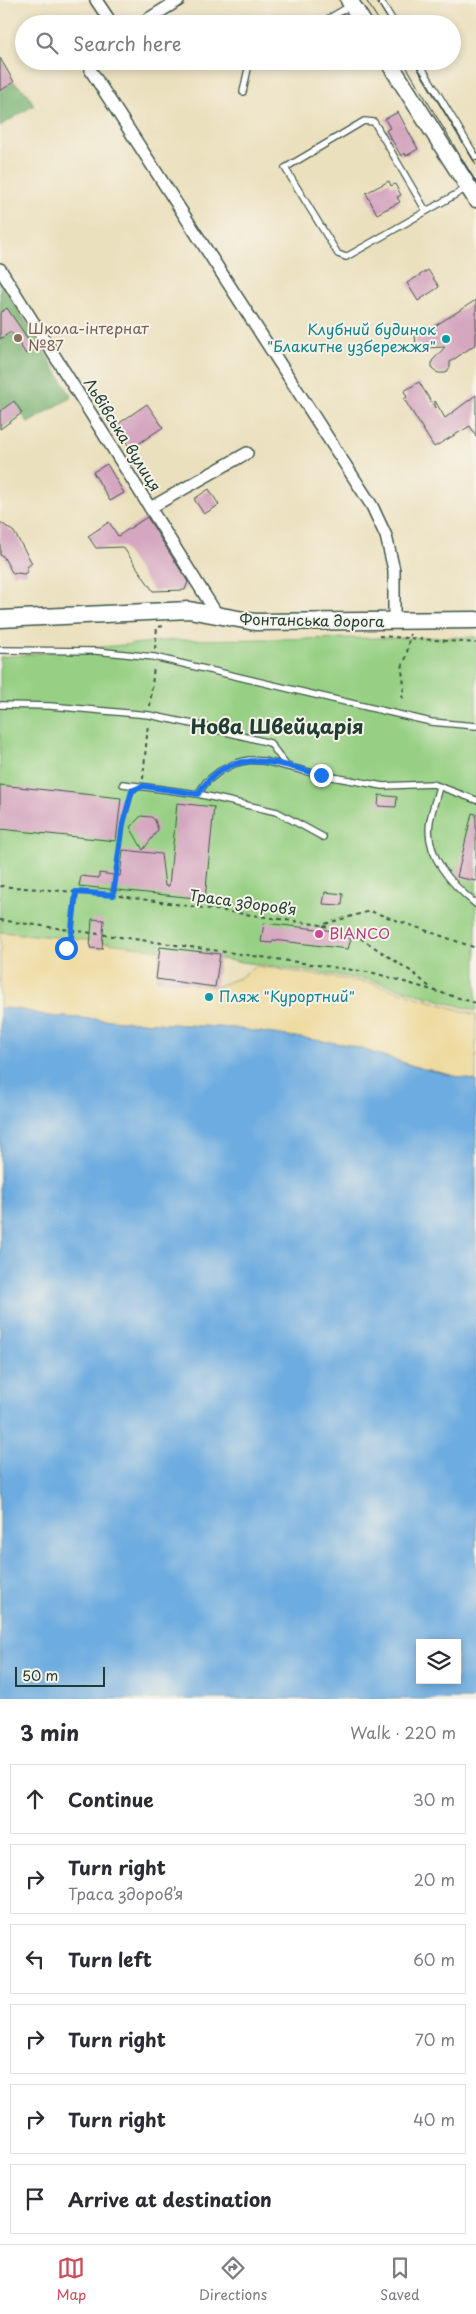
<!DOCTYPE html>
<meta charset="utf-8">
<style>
body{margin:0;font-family:"Playpen Sans",sans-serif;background:#f7f7f7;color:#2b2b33}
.controls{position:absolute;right:15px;bottom:15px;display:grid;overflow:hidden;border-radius:0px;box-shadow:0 2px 8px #0003}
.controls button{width:45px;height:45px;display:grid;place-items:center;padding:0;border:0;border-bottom:1px solid #e1e1e2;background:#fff;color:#2b2b33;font:25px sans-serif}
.scale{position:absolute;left:15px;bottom:12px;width:90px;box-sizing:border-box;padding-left:5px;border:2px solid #1f3d34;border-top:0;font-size:14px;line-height:18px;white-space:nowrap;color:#1f3d34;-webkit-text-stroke:4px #f7f3e8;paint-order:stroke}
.stop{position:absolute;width:15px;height:15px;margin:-11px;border:4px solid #1a73e8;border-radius:50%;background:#fff}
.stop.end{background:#1a73e8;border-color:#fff;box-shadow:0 1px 5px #0008}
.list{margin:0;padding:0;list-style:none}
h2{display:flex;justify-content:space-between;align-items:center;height:65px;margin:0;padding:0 20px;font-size:21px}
h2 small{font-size:16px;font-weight:400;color:#7c7c81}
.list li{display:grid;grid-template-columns:32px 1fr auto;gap:15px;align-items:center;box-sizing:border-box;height:70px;margin:0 10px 10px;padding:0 10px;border:1px solid #e1e1e2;border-radius:0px}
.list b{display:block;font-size:19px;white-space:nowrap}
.list p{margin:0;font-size:16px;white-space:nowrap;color:#7c7c81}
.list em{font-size:16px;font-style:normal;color:#7c7c81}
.icon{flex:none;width:28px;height:28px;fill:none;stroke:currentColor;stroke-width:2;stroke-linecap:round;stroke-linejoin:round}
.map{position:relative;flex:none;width:476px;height:1699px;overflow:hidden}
.search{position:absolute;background:#fff;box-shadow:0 2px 8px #0003;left:15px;right:15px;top:15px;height:55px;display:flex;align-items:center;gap:12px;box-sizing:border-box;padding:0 18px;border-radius:28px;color:#7c7c81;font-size:19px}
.sheet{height:545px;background:#fff}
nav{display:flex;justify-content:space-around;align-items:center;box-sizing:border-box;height:70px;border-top:1px solid #e1e1e2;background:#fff;font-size:14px;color:#7c7c81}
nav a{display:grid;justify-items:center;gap:2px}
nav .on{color:#d1495b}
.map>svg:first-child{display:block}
</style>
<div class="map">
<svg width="476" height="1699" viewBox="0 0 476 1699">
<rect width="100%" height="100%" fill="#f7f3e8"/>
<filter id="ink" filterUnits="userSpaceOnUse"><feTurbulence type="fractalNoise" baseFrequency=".02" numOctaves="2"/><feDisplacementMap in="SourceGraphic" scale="10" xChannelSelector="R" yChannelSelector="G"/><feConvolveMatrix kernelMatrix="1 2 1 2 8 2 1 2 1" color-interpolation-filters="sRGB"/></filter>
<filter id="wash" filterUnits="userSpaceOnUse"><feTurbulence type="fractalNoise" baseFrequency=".0096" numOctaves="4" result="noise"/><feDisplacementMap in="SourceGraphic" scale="20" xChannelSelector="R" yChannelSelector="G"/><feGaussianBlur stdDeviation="1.12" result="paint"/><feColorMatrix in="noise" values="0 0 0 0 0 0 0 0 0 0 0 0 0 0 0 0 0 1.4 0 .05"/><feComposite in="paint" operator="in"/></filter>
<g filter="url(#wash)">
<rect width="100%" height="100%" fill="#ebe0be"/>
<!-- green -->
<path fill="#97d084" stroke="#5b865c" d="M 476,637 L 476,1011 L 371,980 L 85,940 L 0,932 L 0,657 L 174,640 Z"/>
<!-- forest -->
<path fill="#79b272" stroke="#4c7853" d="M 0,58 L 14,82 L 27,93 L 34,105 L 0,126 Z
M 0,280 L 72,397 L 28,423 L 22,413 L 0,429 Z"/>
<!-- sand -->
<path fill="#eeda9e" stroke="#868c69" d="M 0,932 L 85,940 L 160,950 L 157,979 L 215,987 L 239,978 L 256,966 L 371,983 L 476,1015 L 476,1081 L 420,1068 L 349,1045 L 233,1028 L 48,1016 L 18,1009 L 0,1008 Z"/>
<!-- water -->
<path fill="#6dace0" stroke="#46748a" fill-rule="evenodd" d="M 0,1008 L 18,1009 L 48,1016 L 233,1028 L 349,1045 L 420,1068 L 476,1081 L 476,1699 L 0,1699 ZM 420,1643 L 457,1643 L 457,1680 L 420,1680 Z"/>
<g id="blocks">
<!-- building -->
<path fill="#d4a6bf" d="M 0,58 L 14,82 L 0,91 Z
M 398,112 L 418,149 L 406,156 L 405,153 L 401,156 L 386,130 L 390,128 L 385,119 Z
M 389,181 L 391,186 L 395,184 L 401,195 L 397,197 L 400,202 L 377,214 L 366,193 Z
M 428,270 L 439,287 L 418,301 L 407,283 Z
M 476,300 L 476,344 L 450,362 L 450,367 L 446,373 L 438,373 L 432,368 L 432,361 L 445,347 L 422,348 L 416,343 L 415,336 L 420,330 L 430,329 Z
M 7,308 L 35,349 L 26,354 L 11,332 L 0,339 L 0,313 Z
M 419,382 L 435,408 L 435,401 L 445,418 L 476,395 L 476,436 L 470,426 L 434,447 L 404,399 L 407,397 L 404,391 Z
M 14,401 L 22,413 L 0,429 L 0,411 Z
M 147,404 L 163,427 L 131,449 L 115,426 Z
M 107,464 L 124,493 L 110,501 L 93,472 Z
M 209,489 L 219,505 L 204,514 L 194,499 Z
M 147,517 L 188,582 L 185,590 L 153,591 L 123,547 L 96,548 L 88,536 L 109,522 L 118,536 Z
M 0,522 L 14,532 L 32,563 L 27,567 L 27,572 L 24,574 L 17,573 L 13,574 L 3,556 L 0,555 Z
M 0,785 L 121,798 L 116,841 L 0,829 Z
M 379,795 L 397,797 L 396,807 L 378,806 Z
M 177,803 L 214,807 L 205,899 L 79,886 L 81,876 L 99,878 L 99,873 L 120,876 L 123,850 L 161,854 L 165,886 L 169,886 Z
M 472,813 L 476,814 L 476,881 L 457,877 Z
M 141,816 L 151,817 L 155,820 L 158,830 L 143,850 L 130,827 Z
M 325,892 L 343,894 L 342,905 L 323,904 Z
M 92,919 L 104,920 L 102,949 L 90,948 Z
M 264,923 L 335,931 L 351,939 L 348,949 L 273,940 L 272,943 L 261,942 Z
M 160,947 L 220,954 L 215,987 L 156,979 Z"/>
</g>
</g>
<g filter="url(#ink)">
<use href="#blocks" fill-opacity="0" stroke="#3e5549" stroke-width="1"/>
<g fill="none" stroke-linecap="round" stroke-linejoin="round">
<!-- service casing -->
<g stroke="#3e5549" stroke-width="8">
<path id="service" d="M 380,0 L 395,24
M 319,24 L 350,6
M 418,61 L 476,157
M 243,92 L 249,64 L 254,61
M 426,211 L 374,122 L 364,121 L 285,168 L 338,254 L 346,257 L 467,188
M 0,650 L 96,651 L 154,657 L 431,722 L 476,726
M 0,705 L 50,706 L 149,715 L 202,726 L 270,743 L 286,765
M 123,784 L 198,794 L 206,782 L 220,771 L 236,763 L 249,760 L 264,761 L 321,775 L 383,786 L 433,784 L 476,800
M 439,787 C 436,798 432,810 430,821 C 424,855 452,885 476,904
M 198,794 L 277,812 L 323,837"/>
</g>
<!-- minor casing -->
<g stroke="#3e5549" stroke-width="14">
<path id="minor" d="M 96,0 L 112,24
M 140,24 L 179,0
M 90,61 L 91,71 L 372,506 L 386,536 L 394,570 L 394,622
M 0,269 L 218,616
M 150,508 L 247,453"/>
</g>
<!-- secondary casing -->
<g stroke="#3e5549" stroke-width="19">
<path id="secondary" d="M 349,0 L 364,24
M 388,61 L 476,199
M 0,619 L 189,610 L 255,622 L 476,620"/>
</g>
<!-- path -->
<path stroke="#3e5549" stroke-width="2" stroke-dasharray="4 4" stroke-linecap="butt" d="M 379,636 L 476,643
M 155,649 L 157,627 L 166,626
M 403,699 L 402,696 C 407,680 400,677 403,664 C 403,662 406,660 406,657 C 408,650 408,642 410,634
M 150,706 L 154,666
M 143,779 L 148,724
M 0,886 L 113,895 L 321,925 L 370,911 L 476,948
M 113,895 L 123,824 L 131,794
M 0,920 L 374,973 L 476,1003
M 323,926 L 351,932 L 412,972 L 432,989
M 70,947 L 76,892
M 66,948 L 75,947 L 75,949"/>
<!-- service -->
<use href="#service" stroke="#fff" stroke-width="5.5"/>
<!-- minor -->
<use href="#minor" stroke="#fff" stroke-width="11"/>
<!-- secondary -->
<use href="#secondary" stroke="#fff" stroke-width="16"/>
<!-- tram -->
<path stroke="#1f3d34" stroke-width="1" d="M 366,0 L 381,24
M 376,0 L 391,24
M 403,61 L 476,182
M 413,61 L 476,165"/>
</g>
</g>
<g fill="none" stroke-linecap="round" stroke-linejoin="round" filter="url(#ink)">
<!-- route -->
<path stroke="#1a73e8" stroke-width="6" d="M 66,948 L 70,947 L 76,892 L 113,895 L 123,824 L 132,791 L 143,786 L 198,794 C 229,745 276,762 321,775"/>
</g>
<!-- markers -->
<circle fill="#8d6e63" stroke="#f7f3e8" stroke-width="2" cx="18" cy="338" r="5"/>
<g fill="#0f9aa8" stroke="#f7f3e8" stroke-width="2">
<circle cx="446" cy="339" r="5"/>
<circle cx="209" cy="997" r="5"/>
</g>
<circle fill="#d1479c" stroke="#f7f3e8" stroke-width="2" cx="319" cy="934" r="5"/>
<g text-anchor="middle" stroke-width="4" stroke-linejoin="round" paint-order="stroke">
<!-- education labels -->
<g font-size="15" fill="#785e54" stroke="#f7f3e8" text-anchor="start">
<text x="28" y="334">Школа-інтернат<tspan x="28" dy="17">№87</tspan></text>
</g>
<!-- culture labels -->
<g font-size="15" fill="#0d838f" stroke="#f7f3e8" text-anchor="end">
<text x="436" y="335">Клубний будинок<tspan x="436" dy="17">"Блакитне узбережжя"</tspan></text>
<text x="219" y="1002" text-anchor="start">Пляж "Курортний"</text>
</g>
<!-- street labels -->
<g font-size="15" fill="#1f3d34" stroke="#f7f3e8">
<text transform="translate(122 435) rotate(58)" y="5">Львівська вулиця</text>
<text transform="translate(312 621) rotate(1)" y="5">Фонтанська дорога</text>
<text transform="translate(243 903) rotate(8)" y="5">Траса здоров’я</text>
</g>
<!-- hotel labels -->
<g font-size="15" fill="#b23c85" stroke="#f7f3e8" text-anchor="start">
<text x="329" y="939">BIANCO</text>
</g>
<!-- district labels -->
<g font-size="20" font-weight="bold" fill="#1f3d34" stroke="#f7f3e8">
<text x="277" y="734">Нова Швейцарія</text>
</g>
</g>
</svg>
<div class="controls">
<button><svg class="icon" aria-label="layers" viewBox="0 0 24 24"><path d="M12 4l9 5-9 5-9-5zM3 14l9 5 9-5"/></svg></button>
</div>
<div class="scale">50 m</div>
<div class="stop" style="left:66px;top:948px"></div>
<div class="stop end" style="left:321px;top:775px"></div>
<div class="search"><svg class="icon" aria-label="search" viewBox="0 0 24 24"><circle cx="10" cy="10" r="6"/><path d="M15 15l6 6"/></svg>Search here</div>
</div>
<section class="sheet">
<h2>3 min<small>Walk · 220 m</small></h2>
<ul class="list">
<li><svg class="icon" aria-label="ahead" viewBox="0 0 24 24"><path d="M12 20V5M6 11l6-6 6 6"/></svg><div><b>Continue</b></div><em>30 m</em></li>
<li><svg class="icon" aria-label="right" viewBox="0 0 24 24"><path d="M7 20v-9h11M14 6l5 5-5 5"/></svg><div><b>Turn right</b><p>Траса здоров’я</p></div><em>20 m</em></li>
<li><svg class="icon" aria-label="left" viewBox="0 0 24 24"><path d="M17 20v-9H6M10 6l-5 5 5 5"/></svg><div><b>Turn left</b></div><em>60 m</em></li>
<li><svg class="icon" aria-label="right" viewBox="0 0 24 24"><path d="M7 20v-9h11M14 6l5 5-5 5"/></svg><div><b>Turn right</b></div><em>70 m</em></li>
<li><svg class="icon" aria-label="right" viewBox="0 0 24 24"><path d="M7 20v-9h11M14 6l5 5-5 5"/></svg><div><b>Turn right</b></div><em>40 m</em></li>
<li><svg class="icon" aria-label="arrive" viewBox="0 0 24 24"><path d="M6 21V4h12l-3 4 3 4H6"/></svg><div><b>Arrive at destination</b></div></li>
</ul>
</section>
<nav>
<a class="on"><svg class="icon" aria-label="map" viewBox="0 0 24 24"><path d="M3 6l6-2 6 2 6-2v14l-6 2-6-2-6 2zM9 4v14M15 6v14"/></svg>Map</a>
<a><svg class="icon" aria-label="directions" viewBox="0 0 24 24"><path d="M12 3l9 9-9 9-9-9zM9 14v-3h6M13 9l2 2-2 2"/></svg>Directions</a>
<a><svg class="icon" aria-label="saved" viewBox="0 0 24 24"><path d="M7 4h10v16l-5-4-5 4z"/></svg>Saved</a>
</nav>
